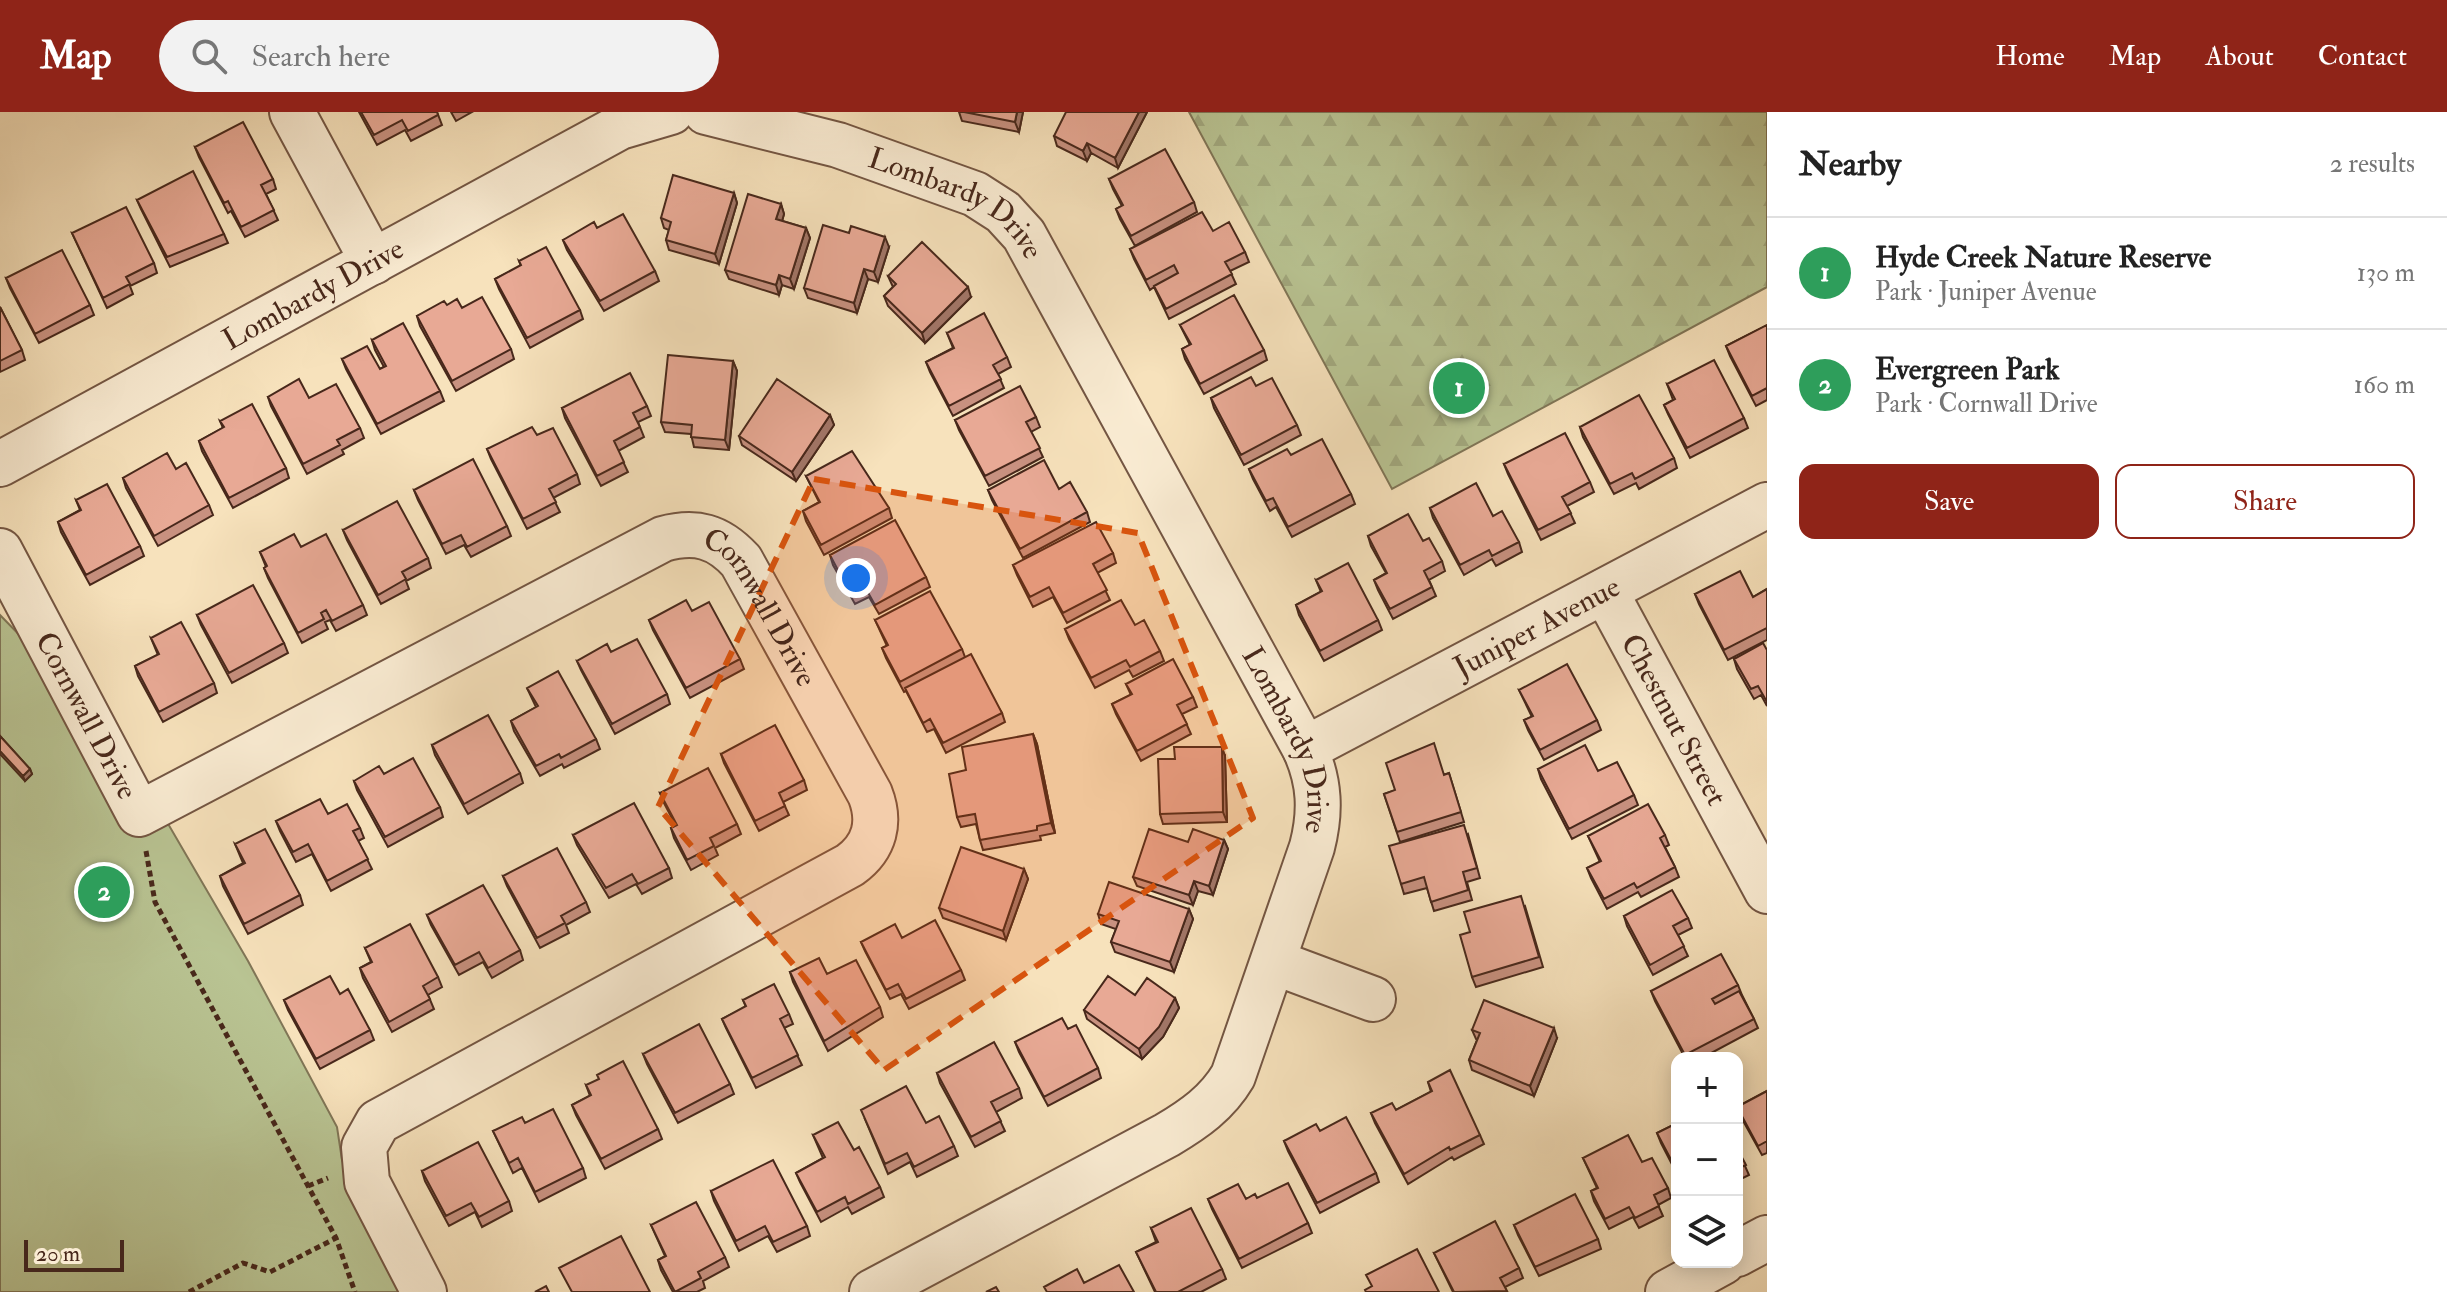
<!DOCTYPE html>
<meta charset="utf-8">
<style>
body{margin:0;font-family:"IM FELL Double Pica",serif;background:#f2f2f2;color:#222}
.controls{position:absolute;right:24px;bottom:24px;display:grid;overflow:hidden;border-radius:16px;box-shadow:0 4px 20px #0003}
.controls button{width:72px;height:72px;display:grid;place-items:center;padding:0;border:0;border-bottom:2px solid #e0e0e0;background:#fff;color:#222;font:40px sans-serif}
.scale{position:absolute;left:24px;bottom:20px;width:100px;box-sizing:border-box;padding-left:8px;border:4px solid #48281b;border-top:0;font-size:22px;line-height:28px;white-space:nowrap;color:#48281b;-webkit-text-stroke:6px #faecd3;paint-order:stroke}
.you{position:absolute;left:856px;top:466px;width:28px;height:28px;margin:-20px;border:6px solid #fff;border-radius:50%;background:#1a73e8;box-shadow:0 0 0 12px #1a73e833}
.badge{display:grid;place-items:center;width:52px;height:52px;border-radius:50%;background:#8f2418;color:#fff;font-size:26px;font-weight:700}
.pin{position:absolute;translate:-50% -50%;border:4px solid #fff;box-shadow:0 2px 8px #0006}
.list{margin:0;padding:0;list-style:none}
h2{display:flex;justify-content:space-between;align-items:center;height:104px;margin:0;padding:0 32px;font-size:34px}
h2 small{font-size:26px;font-weight:400;color:#767676}
.list li{display:grid;grid-template-columns:52px 1fr auto;gap:24px;align-items:center;box-sizing:border-box;height:112px;padding:0 32px;border-top:2px solid #e0e0e0}
.list b{display:block;font-size:30px;white-space:nowrap}
.list p{margin:0;font-size:26px;white-space:nowrap;color:#767676}
.list em{font-size:26px;font-style:normal;color:#767676}
.actions{display:flex;gap:16px;padding:24px 32px}
.actions a{flex:1;padding:18px 0;border:2px solid #8f2418;border-radius:16px;text-align:center;font-size:28px;color:#8f2418}
.actions .main{background:#8f2418;color:#fff}
.icon{flex:none;width:44px;height:44px;fill:none;stroke:currentColor;stroke-width:2;stroke-linecap:round;stroke-linejoin:round}
.map{position:relative;flex:none;width:1767px;height:1180px;overflow:hidden}
header{display:flex;align-items:center;gap:48px;box-sizing:border-box;height:112px;padding:0 40px;background:#8f2418;color:#fff}
header strong{font-size:38px}
nav{display:flex;gap:44px;margin-inline-start:auto;font-size:28px}
.search{width:560px;height:72px;background:#f2f2f2;display:flex;align-items:center;gap:20px;box-sizing:border-box;padding:0 28px;border-radius:44px;color:#767676;font-size:30px}
main{display:flex}
aside{flex:1;background:#fff}
.map>svg:first-child{display:block}
</style>
<header>
<strong>Map</strong>
<div class="search"><svg class="icon" aria-label="search" viewBox="0 0 24 24"><circle cx="10" cy="10" r="6"/><path d="M15 15l6 6"/></svg>Search here</div>
<nav><a>Home</a><a>Map</a><a>About</a><a>Contact</a></nav>
</header>
<main>
<div class="map">
<svg width="1767" height="1180" viewBox="0 0 1767 1180">
<defs>
<pattern id="forest-firs" width="22" height="20" patternUnits="userSpaceOnUse" patternTransform="scale(2)"><rect width="22" height="20" fill="#b9c493"/><path d="M5 1l3.5 6h-7zM16 11l3.5 6h-7z" fill="#a1a87e"/></pattern>
</defs>
<rect width="100%" height="100%" fill="#f7e2bc"/>
<filter id="stains"><feTurbulence type="fractalNoise" baseFrequency=".0025" numOctaves="4"/><feColorMatrix values="0 0 0 0 .2 0 0 0 0 .09 0 0 0 0 .02 0 0 0 .5 -.17"/></filter>
<radialGradient id="worn" r=".72"><stop offset=".6" stop-color="#630" stop-opacity="0"/><stop offset="1" stop-color="#630" stop-opacity=".3"/></radialGradient>
<!-- green -->
<path fill="#b9c493" stroke="#807657" stroke-width="2" d="M 0,503 L 33,537 L 167,710 L 248,849 L 337,1015 L 342,1048 L 402,1180 L 0,1180 Z"/>
<!-- forest -->
<path fill="url(#forest-firs)" stroke="#807657" stroke-width="2" d="M 1189,0 L 1767,0 L 1767,175 L 1392,377 Z"/>
<g fill="none" stroke-linecap="round" stroke-linejoin="round">
<!-- minor casing -->
<g stroke="#745643" stroke-width="48">
<g id="minor">
<path d="M 292,0 L 373,150"/>
<path id="s1" d="M 706,0 L 838,33 L 975,82 L 1003,100 L 1024,123 L 1305,637 C 1320,670 1321,700 1312,735 L 1233,964 C 1217,991 1194,1007 1167,1023 L 872,1180"/>
<path id="s2" d="M 0,352 L 620,15 L 671,0"/>
<path id="s3" d="M 0,439 L 139,702 L 663,427 C 696,418 718,424 741,449 L 870,682 C 881,710 875,735 850,753 L 378,1010 L 364,1035 L 367,1070 L 424,1180"/>
<path id="s4" d="M 1605,479 L 1767,779"/>
<path id="s5" d="M 1305,637 L 1767,393"/>
<path d="M 1274,850 L 1373,887"/>
<path d="M 1737,1142 L 1767,1126"/>
<path d="M 1668,1180 L 1723,1150"/>
</g>
</g>
<!-- path -->
<path stroke="#48281b" stroke-width="5" stroke-dasharray="6 4" stroke-linecap="butt" d="M 146,739 L 155,790 L 336,1126 L 355,1180
M 308,1074 L 328,1066
M 189,1180 L 243,1151 L 270,1160 L 336,1126"/>
<!-- minor -->
<use href="#minor" stroke="#faecd3" stroke-width="44"/>
</g>
<!-- wall -->
<path fill="#c89180" stroke="#48281b" stroke-width="2" d="M 359,0 L 437,0 L 442,13 L 411,29 L 405,18 L 377,33 Z
M 451,0 L 472,0 L 456,9 Z
M 959,0 L 1023,0 L 1019,20 L 962,9 Z
M 1147,0 L 1118,56 L 1091,41 L 1087,49 L 1057,34 L 1054,24 Z
M 195,35 L 273,67 L 276,77 L 266,82 L 278,108 L 245,125 L 231,99 L 228,101 L 199,45 Z
M 1109,67 L 1194,90 L 1197,100 L 1135,134 L 1120,107 L 1116,97 L 1122,94 L 1113,77 Z
M 734,81 L 737,91 L 719,152 L 669,138 L 666,128 L 669,118 L 664,116 L 661,106 Z
M 137,88 L 224,122 L 228,131 L 170,155 L 141,97 Z
M 781,92 L 784,102 L 782,109 L 806,116 L 810,126 L 794,177 L 782,173 L 779,183 L 729,167 L 725,158 Z
M 597,116 L 655,159 L 659,169 L 604,199 L 567,138 L 563,128 Z
M 1213,119 L 1245,140 L 1249,150 L 1230,159 L 1236,172 L 1169,207 L 1154,175 L 1150,178 L 1134,147 L 1130,137 Z
M 72,121 L 154,151 L 157,161 L 130,174 L 133,182 L 107,196 Z
M 889,135 L 878,170 L 868,167 L 857,201 L 808,186 L 804,176 Z
M 519,149 L 580,198 L 583,207 L 530,236 L 499,177 L 495,167 L 521,154 Z
M 888,164 L 971,185 L 925,231 L 888,194 L 884,184 L 893,175 Z
M 6,166 L 90,193 L 94,203 L 39,231 L 10,176 Z
M 447,193 L 462,196 L 511,237 L 514,247 L 456,279 L 420,214 L 417,204 Z
M 0,195 L 22,238 L 25,248 L 0,260 Z
M 1180,213 L 1264,238 L 1267,248 L 1204,282 L 1185,247 L 1182,237 L 1190,233 Z
M 1767,213 L 1767,288 L 1756,294 L 1730,244 L 1726,234 Z
M 947,221 L 1007,245 L 1011,255 L 998,262 L 1004,276 L 953,304 L 930,260 L 926,250 L 953,236 Z
M 372,228 L 440,279 L 444,289 L 381,322 L 346,257 L 342,247 L 380,257 L 384,255 L 375,238 Z
M 733,249 L 737,259 L 729,338 L 694,335 L 691,322 L 665,320 L 661,310 Z
M 1667,272 L 1744,306 L 1748,316 L 1690,346 L 1668,302 L 1664,293 L 1673,288 Z
M 1256,274 L 1297,313 L 1301,323 L 1244,353 L 1214,296 L 1211,286 Z
M 268,285 L 309,286 L 360,316 L 364,326 L 342,338 L 344,342 L 307,362 L 271,294 Z
M 647,294 L 651,304 L 638,310 L 644,325 L 618,339 L 628,360 L 601,374 L 565,306 L 562,296 Z
M 830,303 L 834,313 L 796,369 L 742,333 L 739,324 Z
M 1036,305 L 1040,315 L 1031,320 L 1043,345 L 989,374 L 959,318 L 955,308 Z
M 220,309 L 286,356 L 289,366 L 233,396 L 202,339 L 199,329 L 223,316 Z
M 1580,315 L 1674,346 L 1677,356 L 1639,377 L 1636,371 L 1614,382 L 1583,325 Z
M 537,323 L 577,362 L 580,372 L 553,386 L 560,400 L 527,417 L 491,347 L 487,337 Z
M 1291,343 L 1351,382 L 1355,392 L 1292,425 L 1276,395 L 1270,399 L 1253,367 L 1249,357 Z
M 1504,352 L 1590,370 L 1594,380 L 1567,394 L 1575,411 L 1541,428 L 1508,362 Z
M 176,357 L 209,393 L 213,403 L 158,434 L 126,376 L 123,366 Z
M 806,364 L 889,396 L 892,406 L 824,443 L 806,409 L 803,399 L 819,390 Z
M 1059,377 L 1087,400 L 1090,410 L 1023,446 L 992,388 L 988,378 Z
M 414,378 L 507,414 L 511,424 L 471,445 L 464,433 L 446,442 L 418,388 Z
M 76,388 L 140,434 L 144,444 L 90,473 L 61,420 L 58,410 L 80,398 Z
M 1430,396 L 1493,404 L 1519,430 L 1522,440 L 1496,454 L 1492,447 L 1464,463 L 1433,406 Z
M 343,418 L 428,446 L 431,456 L 406,469 L 409,477 L 381,492 L 347,428 Z
M 1368,424 L 1423,429 L 1442,449 L 1445,459 L 1429,468 L 1436,484 L 1393,507 L 1378,478 L 1374,468 L 1386,461 L 1371,434 Z
M 301,435 L 363,493 L 367,503 L 336,519 L 330,508 L 325,510 L 328,517 L 302,531 L 268,466 L 264,456 L 266,455 L 260,440 Z
M 1113,441 L 1116,451 L 1097,461 L 1110,488 L 1067,511 L 1053,485 L 1033,495 L 1017,463 L 1013,453 Z
M 830,443 L 926,465 L 930,475 L 879,502 L 869,485 L 855,492 L 833,453 Z
M 1316,468 L 1378,508 L 1382,518 L 1324,549 L 1299,503 L 1296,493 L 1321,480 Z
M 1767,477 L 1767,528 L 1728,548 L 1699,492 L 1695,482 L 1753,485 Z
M 692,499 L 740,547 L 744,557 L 690,586 L 653,518 L 649,508 Z
M 197,503 L 284,531 L 288,541 L 232,571 L 201,513 Z
M 875,508 L 962,537 L 965,545 L 1002,601 L 1005,610 L 946,641 L 934,617 L 927,620 L 906,579 L 904,580 L 886,546 L 882,536 L 887,534 Z
M 1135,513 L 1160,539 L 1164,549 L 1133,565 L 1129,558 L 1095,576 L 1069,527 L 1065,517 Z
M 151,526 L 214,571 L 217,581 L 163,610 L 138,564 L 135,554 L 158,543 Z
M 1767,538 L 1767,594 L 1761,583 L 1754,587 L 1737,557 L 1734,547 Z
M 577,549 L 667,582 L 670,592 L 615,622 L 581,558 Z
M 1126,572 L 1193,585 L 1197,595 L 1182,602 L 1191,622 L 1141,649 L 1116,602 L 1112,592 L 1131,583 Z
M 527,576 L 596,627 L 600,637 L 564,656 L 562,652 L 540,664 L 514,619 L 511,609 L 536,595 Z
M 1519,578 L 1597,608 L 1601,618 L 1544,648 L 1528,618 L 1524,608 L 1532,605 Z
M 1033,622 L 1037,632 L 1055,721 L 1040,724 L 1041,728 L 983,738 L 980,728 L 976,712 L 961,715 L 957,705 L 966,658 Z
M 0,624 L 30,657 L 32,662 L 25,669 L 0,642 Z
M 432,633 L 520,661 L 523,671 L 468,702 L 435,643 Z
M 721,642 L 804,668 L 807,678 L 783,690 L 789,703 L 759,719 L 724,651 Z
M 1225,644 L 1227,710 L 1163,712 L 1160,702 Z
M 1538,657 L 1598,659 L 1634,683 L 1638,693 L 1572,727 L 1541,667 Z
M 1449,661 L 1464,710 L 1400,730 L 1384,682 Z
M 354,669 L 440,695 L 443,705 L 388,735 L 357,678 Z
M 660,681 L 737,712 L 741,722 L 715,736 L 718,743 L 691,758 L 674,726 L 671,716 L 676,714 L 664,691 Z
M 328,702 L 360,716 L 364,726 L 358,729 L 372,757 L 331,779 L 312,742 L 296,750 L 280,719 L 276,709 Z
M 1468,722 L 1480,766 L 1467,770 L 1472,788 L 1434,799 L 1427,776 L 1404,782 L 1401,772 Z
M 573,723 L 669,756 L 672,766 L 642,782 L 636,772 L 609,786 L 577,733 Z
M 1665,723 L 1669,733 L 1665,735 L 1675,755 L 1679,765 L 1641,785 L 1638,780 L 1607,797 L 1591,766 L 1587,756 L 1600,750 L 1588,724 Z
M 1224,728 L 1228,737 L 1213,783 L 1198,779 L 1193,793 L 1137,774 L 1133,765 L 1188,730 Z
M 235,732 L 300,783 L 303,793 L 248,822 L 223,774 L 220,764 L 243,751 Z
M 1024,757 L 1028,767 L 1006,828 L 943,806 L 939,796 Z
M 503,764 L 586,790 L 590,800 L 566,813 L 569,821 L 540,836 L 507,774 Z
M 1525,794 L 1543,855 L 1476,875 L 1472,865 L 1470,820 Z
M 1189,797 L 1193,807 L 1174,860 L 1115,840 L 1111,830 L 1116,817 L 1101,812 L 1098,802 Z
M 427,803 L 520,838 L 523,848 L 492,866 L 483,850 L 459,863 L 431,813 Z
M 1624,804 L 1688,806 L 1692,816 L 1678,823 L 1688,844 L 1653,863 L 1627,814 Z
M 902,826 L 961,858 L 965,868 L 909,897 L 901,882 L 890,887 L 865,839 L 861,830 Z
M 365,836 L 438,865 L 442,875 L 428,883 L 434,897 L 392,920 L 363,866 L 360,856 L 371,850 Z
M 790,860 L 827,862 L 880,895 L 883,905 L 828,939 L 793,870 Z
M 1738,873 L 1742,883 L 1754,907 L 1758,916 L 1702,946 L 1685,946 L 1655,889 L 1651,879 Z
M 340,882 L 370,918 L 374,928 L 320,957 L 288,898 L 284,888 Z
M 1135,883 L 1175,886 L 1179,896 L 1163,925 L 1142,947 L 1087,907 L 1084,898 Z
M 743,888 L 789,902 L 793,912 L 784,916 L 802,953 L 756,976 L 726,916 L 722,907 L 746,895 Z
M 1068,917 L 1098,956 L 1101,966 L 1048,994 L 1019,940 L 1015,930 Z
M 1472,918 L 1557,926 L 1534,984 L 1472,958 L 1469,948 L 1477,928 L 1476,927 Z
M 643,942 L 730,972 L 734,982 L 678,1011 L 647,952 Z
M 937,961 L 1019,976 L 1022,986 L 996,1000 L 1005,1019 L 975,1035 L 940,971 Z
M 1428,970 L 1480,1023 L 1484,1032 L 1454,1048 L 1452,1045 L 1408,1072 L 1375,1011 L 1371,1001 L 1396,998 L 1431,980 Z
M 586,973 L 658,1017 L 662,1027 L 605,1057 L 576,1003 L 572,993 L 590,984 Z
M 1767,979 L 1767,1041 L 1762,1043 L 1741,1005 L 1737,995 Z
M 865,1007 L 926,1011 L 954,1034 L 958,1044 L 917,1065 L 910,1050 L 888,1062 Z
M 525,1011 L 583,1056 L 586,1066 L 539,1090 L 522,1056 L 513,1061 L 493,1019 Z
M 1677,1011 L 1677,1062 L 1661,1031 L 1657,1021 Z
M 1320,1019 L 1376,1061 L 1379,1070 L 1320,1101 L 1288,1039 L 1284,1029 Z
M 813,1023 L 854,1038 L 880,1075 L 884,1085 L 852,1102 L 848,1095 L 821,1110 L 800,1070 L 796,1061 L 823,1046 Z
M 1737,1036 L 1749,1063 L 1737,1069 Z
M 1583,1046 L 1642,1050 L 1668,1076 L 1671,1086 L 1658,1093 L 1663,1104 L 1639,1116 L 1633,1105 L 1609,1117 L 1594,1089 L 1591,1079 L 1597,1076 Z
M 422,1059 L 509,1089 L 512,1099 L 482,1115 L 475,1100 L 449,1114 L 425,1069 Z
M 711,1079 L 807,1114 L 810,1124 L 777,1140 L 768,1124 L 739,1139 L 714,1089 Z
M 1257,1086 L 1308,1111 L 1312,1121 L 1242,1156 L 1212,1097 L 1208,1087 Z
M 651,1113 L 725,1145 L 729,1155 L 703,1169 L 705,1176 L 697,1180 L 673,1180 L 661,1158 L 658,1148 L 665,1144 Z
M 1514,1113 L 1598,1127 L 1601,1137 L 1539,1164 L 1518,1123 Z
M 1151,1116 L 1222,1157 L 1226,1167 L 1201,1180 L 1155,1180 L 1136,1140 L 1156,1130 Z
M 1434,1141 L 1519,1156 L 1523,1166 L 1505,1175 L 1507,1180 L 1453,1180 Z"/>
<!-- shaded-wall -->
<path fill="#a27668" stroke="#48281b" stroke-width="2" d="M 1017,0 L 1023,0 L 1019,20 L 1015,10 Z
M 1139,0 L 1147,0 L 1118,56 L 1115,46 Z
M 1087,31 L 1091,41 L 1087,49 L 1083,39 Z
M 734,81 L 737,91 L 719,152 L 715,142 Z
M 781,92 L 784,102 L 780,117 L 776,107 Z
M 806,116 L 810,126 L 794,177 L 790,167 Z
M 885,125 L 889,135 L 878,170 L 874,160 Z
M 864,157 L 868,167 L 857,201 L 854,191 Z
M 779,163 L 782,173 L 779,183 L 776,173 Z
M 968,175 L 971,185 L 925,231 L 922,221 Z
M 733,249 L 737,259 L 729,338 L 725,328 Z
M 830,303 L 834,313 L 796,369 L 792,360 Z
M 1033,622 L 1037,632 L 1055,721 L 1051,711 Z
M 1222,635 L 1225,644 L 1227,710 L 1223,700 Z
M 30,657 L 32,662 L 25,669 L 23,664 Z
M 1224,728 L 1228,737 L 1213,783 L 1209,774 Z
M 1024,757 L 1028,767 L 1006,828 L 1003,819 Z
M 1194,769 L 1198,779 L 1193,793 L 1189,783 Z
M 1189,797 L 1193,807 L 1174,860 L 1170,850 Z
M 1175,886 L 1179,896 L 1163,925 L 1142,947 L 1139,937 Z
M 1554,916 L 1557,926 L 1534,984 L 1530,974 Z"/>
<!-- building -->
<path fill="#e8a995" stroke="#48281b" stroke-width="2" d="M 361,0 L 437,0 L 438,3 L 408,19 L 402,8 L 374,23 Z
M 964,0 L 1017,0 L 1015,10 Z
M 1066,0 L 1139,0 L 1115,46 L 1087,31 L 1083,39 L 1054,24 Z
M 243,10 L 273,67 L 261,73 L 274,98 L 241,115 L 228,89 L 224,91 L 195,35 Z
M 1165,37 L 1194,90 L 1131,124 L 1116,97 L 1123,93 L 1109,67 Z
M 193,59 L 224,122 L 167,145 L 137,88 Z
M 673,63 L 734,81 L 715,142 L 666,128 L 671,110 L 661,106 Z
M 748,82 L 781,92 L 776,107 L 806,116 L 790,167 L 779,163 L 776,173 L 725,158 Z
M 126,95 L 154,151 L 126,165 L 130,172 L 103,186 L 72,121 Z
M 1202,100 L 1213,119 L 1229,110 L 1245,140 L 1225,150 L 1232,162 L 1166,197 L 1154,174 L 1178,161 L 1174,153 L 1146,168 L 1130,137 Z
M 623,102 L 655,159 L 600,189 L 563,128 L 594,110 L 597,116 Z
M 823,113 L 849,121 L 851,114 L 885,125 L 874,160 L 864,157 L 854,191 L 804,176 Z
M 922,130 L 968,175 L 922,221 L 884,184 L 896,172 L 888,164 Z
M 546,135 L 580,198 L 527,226 L 495,167 L 521,153 L 519,149 Z
M 62,138 L 90,193 L 35,222 L 6,166 Z
M 1234,183 L 1264,238 L 1200,272 L 1182,237 L 1191,232 L 1180,213 Z
M 482,185 L 511,237 L 452,269 L 417,204 L 444,189 L 447,193 L 457,187 L 462,196 Z
M 0,195 L 22,238 L 0,249 Z
M 984,201 L 1007,245 L 993,253 L 1001,267 L 949,294 L 926,250 L 954,236 L 947,221 Z
M 403,211 L 440,279 L 377,312 L 342,247 L 367,234 L 380,257 L 386,254 L 372,228 Z
M 1767,213 L 1767,276 L 1752,284 L 1726,234 Z
M 668,243 L 733,249 L 725,328 L 691,325 L 692,313 L 661,310 Z
M 1714,248 L 1744,306 L 1687,336 L 1664,293 L 1675,287 L 1667,272 Z
M 630,261 L 647,294 L 633,301 L 640,315 L 614,329 L 624,350 L 597,364 L 562,296 Z
M 1251,265 L 1256,274 L 1272,266 L 1297,313 L 1241,343 L 1211,286 Z
M 299,267 L 309,286 L 336,272 L 360,316 L 337,328 L 340,333 L 303,352 L 268,285 Z
M 777,267 L 830,303 L 792,360 L 739,324 Z
M 1020,274 L 1036,305 L 1026,310 L 1040,336 L 985,364 L 955,308 Z
M 1639,283 L 1674,346 L 1635,367 L 1632,361 L 1610,372 L 1580,315 Z
M 252,292 L 286,356 L 229,386 L 199,329 L 224,315 L 220,309 Z
M 532,315 L 537,323 L 553,316 L 577,362 L 549,377 L 556,390 L 523,407 L 487,337 Z
M 1565,321 L 1590,370 L 1562,385 L 1571,401 L 1538,418 L 1504,352 Z
M 1322,327 L 1351,382 L 1288,415 L 1273,386 L 1266,389 L 1249,357 L 1287,337 L 1291,343 Z
M 852,339 L 889,396 L 821,433 L 803,399 L 820,390 L 806,364 Z
M 167,341 L 176,357 L 186,351 L 209,393 L 154,424 L 123,366 Z
M 473,347 L 507,414 L 467,435 L 461,423 L 442,432 L 414,378 Z
M 1044,348 L 1059,377 L 1070,370 L 1087,400 L 1020,437 L 988,378 Z
M 1476,371 L 1493,404 L 1502,399 L 1519,430 L 1492,444 L 1489,438 L 1460,453 L 1430,396 Z
M 107,372 L 140,434 L 86,463 L 58,410 L 81,398 L 76,388 Z
M 397,389 L 428,446 L 402,460 L 406,467 L 378,483 L 343,418 Z
M 1408,402 L 1423,429 L 1429,426 L 1442,449 L 1424,459 L 1432,475 L 1390,497 L 1374,468 L 1387,461 L 1368,424 Z
M 895,408 L 926,465 L 875,493 L 865,475 L 851,483 L 830,443 Z
M 1096,410 L 1113,441 L 1093,452 L 1107,478 L 1063,501 L 1049,475 L 1030,485 L 1013,453 Z
M 294,422 L 301,435 L 326,422 L 363,493 L 332,509 L 326,498 L 321,501 L 324,507 L 298,521 L 264,456 L 267,454 L 260,440 Z
M 1348,451 L 1378,508 L 1320,539 L 1296,493 L 1322,479 L 1316,468 Z
M 1740,459 L 1753,485 L 1767,477 L 1767,516 L 1724,538 L 1695,482 Z
M 253,473 L 284,531 L 229,561 L 197,503 Z
M 930,479 L 962,537 L 900,570 L 882,536 L 888,533 L 875,508 Z
M 686,488 L 692,499 L 709,490 L 740,547 L 686,576 L 649,508 Z
M 1121,488 L 1135,513 L 1144,508 L 1160,539 L 1130,555 L 1126,548 L 1091,566 L 1065,517 Z
M 181,510 L 214,571 L 159,600 L 135,554 L 159,542 L 151,526 Z
M 637,527 L 667,582 L 612,612 L 577,549 L 607,532 L 611,540 Z
M 1763,531 L 1767,538 L 1767,590 L 1758,574 L 1751,577 L 1734,547 Z
M 971,542 L 1002,601 L 943,631 L 930,607 L 923,611 L 905,576 Z
M 1173,547 L 1193,585 L 1177,593 L 1187,612 L 1137,639 L 1112,592 L 1132,582 L 1126,572 Z
M 1567,552 L 1597,608 L 1540,638 L 1524,608 L 1533,604 L 1519,578 Z
M 558,559 L 596,627 L 561,646 L 559,642 L 536,654 L 511,609 L 538,594 L 527,576 Z
M 488,603 L 520,661 L 464,692 L 432,633 Z
M 775,613 L 804,668 L 779,681 L 785,694 L 755,709 L 721,642 Z
M 1033,622 L 1051,711 L 1037,714 L 1037,718 L 980,728 L 975,702 L 957,705 L 949,662 L 966,658 L 962,635 Z
M 0,624 L 30,657 L 23,664 L 0,639 Z
M 1434,631 L 1444,663 L 1449,661 L 1461,700 L 1397,720 L 1384,682 L 1395,678 L 1386,651 Z
M 1585,633 L 1598,659 L 1617,650 L 1634,683 L 1569,717 L 1538,657 Z
M 1174,635 L 1222,635 L 1223,700 L 1160,702 L 1158,647 L 1175,647 Z
M 413,646 L 440,695 L 385,725 L 354,669 L 379,654 L 384,662 Z
M 708,656 L 737,712 L 710,726 L 714,734 L 687,748 L 671,716 L 677,713 L 660,681 Z
M 320,687 L 328,702 L 347,692 L 360,716 L 353,719 L 368,747 L 327,769 L 308,732 L 293,740 L 276,709 Z
M 634,691 L 669,756 L 638,772 L 632,762 L 606,776 L 573,723 Z
M 1648,692 L 1665,723 L 1660,726 L 1675,755 L 1637,776 L 1634,771 L 1604,787 L 1587,756 L 1601,749 L 1588,724 Z
M 1464,713 L 1477,756 L 1463,760 L 1468,778 L 1431,790 L 1424,765 L 1401,772 L 1389,734 Z
M 265,717 L 300,783 L 244,812 L 220,764 L 245,751 L 235,732 Z
M 1149,717 L 1188,730 L 1193,717 L 1224,728 L 1209,774 L 1194,769 L 1189,783 L 1133,765 Z
M 961,735 L 1024,757 L 1003,819 L 939,796 Z
M 557,736 L 586,790 L 561,804 L 565,811 L 537,826 L 503,764 Z
M 1109,770 L 1189,797 L 1170,850 L 1111,830 L 1119,809 L 1098,802 Z
M 483,773 L 520,838 L 488,856 L 479,840 L 455,853 L 427,803 Z
M 1672,778 L 1688,806 L 1673,814 L 1684,834 L 1650,853 L 1624,804 Z
M 1521,784 L 1539,845 L 1472,865 L 1460,823 L 1470,820 L 1464,800 Z
M 935,808 L 961,858 L 906,887 L 898,872 L 886,878 L 861,830 L 895,812 L 902,826 Z
M 410,812 L 438,865 L 423,874 L 430,887 L 389,910 L 360,856 L 372,850 L 365,836 Z
M 1721,842 L 1738,873 L 1712,887 L 1715,892 L 1739,879 L 1754,907 L 1685,943 L 1651,879 Z
M 819,846 L 827,862 L 856,848 L 880,895 L 824,929 L 790,860 Z
M 330,864 L 340,882 L 348,877 L 370,918 L 316,947 L 284,888 Z
M 1108,864 L 1135,883 L 1147,866 L 1175,886 L 1159,915 L 1139,937 L 1084,898 Z
M 774,872 L 789,902 L 780,907 L 798,943 L 752,966 L 722,907 L 746,894 L 743,888 Z
M 1484,888 L 1554,916 L 1530,974 L 1469,948 L 1480,921 L 1472,918 Z
M 1062,906 L 1068,917 L 1076,913 L 1098,956 L 1044,985 L 1015,930 Z
M 699,912 L 730,972 L 675,1001 L 643,942 Z
M 994,930 L 1019,976 L 991,990 L 1001,1009 L 971,1025 L 937,961 Z
M 623,949 L 658,1017 L 601,1047 L 572,993 L 591,983 L 586,973 L 599,967 L 597,963 Z
M 1450,958 L 1480,1023 L 1450,1038 L 1449,1035 L 1404,1062 L 1371,1001 L 1392,991 L 1396,998 L 1432,979 L 1428,970 Z
M 906,974 L 926,1011 L 939,1004 L 954,1034 L 914,1055 L 907,1041 L 885,1052 L 861,998 Z
M 1767,979 L 1767,1029 L 1758,1034 L 1737,995 Z
M 553,997 L 583,1056 L 535,1080 L 518,1046 L 509,1051 L 493,1019 L 522,1005 L 525,1011 Z
M 1346,1005 L 1376,1061 L 1317,1091 L 1284,1029 L 1316,1012 L 1320,1019 Z
M 838,1010 L 854,1038 L 859,1035 L 880,1075 L 848,1092 L 845,1085 L 817,1100 L 796,1061 L 825,1045 L 813,1023 Z
M 1677,1011 L 1677,1059 L 1657,1021 Z
M 1628,1023 L 1642,1050 L 1652,1046 L 1668,1076 L 1654,1083 L 1659,1094 L 1635,1106 L 1629,1095 L 1605,1107 L 1591,1079 L 1598,1076 L 1583,1046 Z
M 478,1030 L 509,1089 L 479,1105 L 471,1091 L 446,1104 L 422,1059 Z
M 1737,1036 L 1746,1053 L 1737,1057 Z
M 773,1048 L 807,1114 L 773,1130 L 765,1114 L 736,1129 L 711,1079 Z
M 1288,1071 L 1308,1111 L 1239,1147 L 1208,1087 L 1238,1072 L 1246,1087 L 1255,1082 L 1257,1086 Z
M 1575,1082 L 1598,1127 L 1535,1155 L 1514,1113 Z
M 696,1090 L 725,1145 L 698,1160 L 701,1166 L 675,1180 L 658,1148 L 666,1144 L 651,1113 Z
M 1191,1096 L 1222,1157 L 1178,1180 L 1156,1180 L 1136,1140 L 1158,1130 L 1151,1116 Z
M 1495,1109 L 1519,1156 L 1500,1166 L 1507,1179 L 1454,1180 L 1434,1141 Z
M 621,1124 L 650,1180 L 572,1180 L 559,1156 Z
M 1417,1137 L 1439,1180 L 1366,1180 L 1365,1178 L 1372,1174 L 1366,1163 Z
M 1119,1153 L 1134,1180 L 1047,1180 L 1044,1175 L 1077,1157 L 1084,1171 Z
M 546,1174 L 549,1180 L 535,1180 Z
M 996,1175 L 999,1180 L 986,1180 Z"/>
<!-- marked area -->
<path fill="#d8540e" fill-opacity="0.2" stroke="#d8540e" stroke-width="6" stroke-dasharray="16 10" stroke-linejoin="round" d="M 814,367 L 1138,421 L 1253,706 L 884,958 L 658,695 Z"/>
<g text-anchor="middle" stroke-width="6" stroke-linejoin="round" paint-order="stroke">
<!-- street labels -->
<g font-size="30" fill="#48281b" stroke="#faecd3">
<text dy="10" stroke="none"><textPath href="#s1" startOffset="270">Lombardy Drive</textPath></text>
<text dy="10" stroke="none"><textPath href="#s2" startOffset="356">Lombardy Drive</textPath></text>
<text dy="10" stroke="none"><textPath href="#s3" startOffset="1024">Cornwall Drive</textPath></text>
<text dy="10" stroke="none"><textPath href="#s5" startOffset="262">Juniper Avenue</textPath></text>
<text dy="10" stroke="none"><textPath href="#s3" startOffset="186">Cornwall Drive</textPath></text>
<text dy="10" stroke="none"><textPath href="#s4" startOffset="146">Chestnut Street</textPath></text>
<text dy="10" stroke="none"><textPath href="#s1" startOffset="918">Lombardy Drive</textPath></text>
</g>
</g>
<rect width="100%" height="100%" filter="url(#stains)"/>
<rect width="100%" height="100%" fill="url(#worn)"/>
</svg>
<div class="controls">
<button>+</button>
<button>−</button>
<button><svg class="icon" aria-label="layers" viewBox="0 0 24 24"><path d="M12 4l9 5-9 5-9-5zM3 14l9 5 9-5"/></svg></button>
</div>
<div class="scale">20 m</div>
<div class="you"></div>
<div class="pin badge" style="left:1459px;top:276px;background:#2e9e5b">1</div>
<div class="pin badge" style="left:104px;top:780px;background:#2e9e5b">2</div>
</div>
<aside>
<h2>Nearby<small>2 results</small></h2>
<ul class="list">
<li><span class="badge" style="background:#2e9e5b">1</span><div><b>Hyde Creek Nature Reserve</b><p>Park · Juniper Avenue</p></div><em>130 m</em></li>
<li><span class="badge" style="background:#2e9e5b">2</span><div><b>Evergreen Park</b><p>Park · Cornwall Drive</p></div><em>160 m</em></li>
</ul>
<div class="actions"><a class="main">Save</a><a>Share</a></div>
</aside>
</main>
